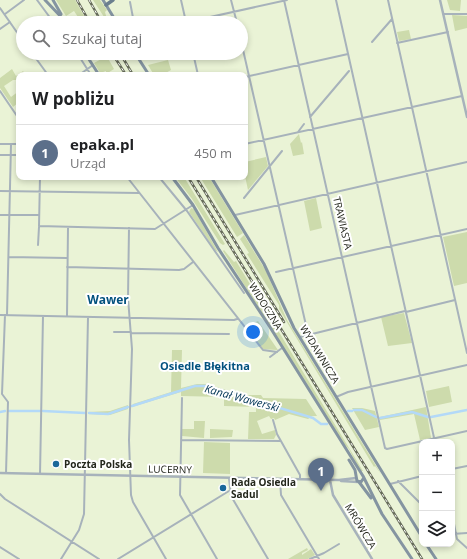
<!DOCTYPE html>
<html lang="pl">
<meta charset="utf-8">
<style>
body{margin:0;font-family:"Open Sans",sans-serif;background:#f6f6f6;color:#202124}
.controls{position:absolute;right:12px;bottom:12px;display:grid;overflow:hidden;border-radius:8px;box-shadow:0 2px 6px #0003}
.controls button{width:36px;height:36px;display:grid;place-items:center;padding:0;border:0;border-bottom:1px solid #e0e0e0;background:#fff;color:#202124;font:20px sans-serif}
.you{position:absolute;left:253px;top:332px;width:14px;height:14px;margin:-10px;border:3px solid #fff;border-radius:50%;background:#1a73e8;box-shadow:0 0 0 6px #1a73e833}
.badge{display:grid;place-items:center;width:26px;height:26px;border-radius:50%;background:#111827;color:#fff;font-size:13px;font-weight:700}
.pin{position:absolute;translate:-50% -33px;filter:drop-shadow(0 1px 2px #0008)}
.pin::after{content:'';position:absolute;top:21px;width:14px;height:12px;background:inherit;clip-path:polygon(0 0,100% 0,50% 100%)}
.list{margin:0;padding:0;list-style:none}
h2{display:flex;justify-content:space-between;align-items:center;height:52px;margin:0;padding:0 16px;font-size:17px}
h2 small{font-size:13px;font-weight:400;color:#757577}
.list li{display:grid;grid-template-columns:26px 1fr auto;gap:12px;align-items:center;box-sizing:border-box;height:56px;padding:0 16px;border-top:1px solid #e0e0e0}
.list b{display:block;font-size:15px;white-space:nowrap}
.list p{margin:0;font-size:13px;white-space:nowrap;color:#757577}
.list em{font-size:13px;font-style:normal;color:#757577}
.icon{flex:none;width:22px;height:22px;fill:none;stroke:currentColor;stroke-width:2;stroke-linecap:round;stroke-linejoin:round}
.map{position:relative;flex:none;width:467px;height:559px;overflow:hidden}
.search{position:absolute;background:#fff;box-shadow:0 2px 6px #0003;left:16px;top:16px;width:232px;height:44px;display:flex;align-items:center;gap:10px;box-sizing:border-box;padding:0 14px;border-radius:22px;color:#757577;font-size:15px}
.panel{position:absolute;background:#fff;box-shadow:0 2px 6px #0003;left:16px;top:72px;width:232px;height:108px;border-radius:8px}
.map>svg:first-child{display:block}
</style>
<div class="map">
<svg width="467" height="559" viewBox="0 0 467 559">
<rect width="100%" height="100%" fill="#eaf3d6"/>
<!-- green -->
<path fill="#cddbac" d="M 56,0 L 75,0 L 88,23 L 82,23 L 74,11 L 66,16 Z
M 93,0 L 100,0 L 107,10 L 105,12 L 108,23 Z
M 447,0 L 461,0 L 460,11 L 450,10 Z
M 452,15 L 467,16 L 467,28 L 455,31 Z
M 409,30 L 411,39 L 399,41 L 397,32 Z
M 100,53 L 105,53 L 114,69 L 106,74 L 106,71 L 100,73 L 94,63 L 103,58 Z
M 168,60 L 171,70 L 162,75 L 154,75 L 148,65 Z
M 12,69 L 16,76 L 23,71 L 26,75 L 19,75 L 19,83 L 17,80 L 13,80 L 4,86 L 11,97 L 19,91 L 19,102 L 13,107 L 0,88 L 0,78 Z
M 299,134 L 301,143 L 302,142 L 304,154 L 293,156 L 290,144 Z
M 266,157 L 268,166 L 248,190 L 245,176 L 245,162 Z
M 175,177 L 184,177 L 225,244 L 223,245 L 220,243 L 192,199 Z
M 200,177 L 209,177 L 243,233 L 237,237 Z
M 316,198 L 322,228 L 310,231 L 304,201 Z
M 191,208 L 194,209 L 218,252 L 215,250 L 189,212 Z
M 467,232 L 467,283 L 454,286 L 443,237 Z
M 244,235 L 266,271 L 287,320 L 381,474 L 375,466 L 374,467 L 279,309 L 279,305 L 247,254 L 249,253 L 240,239 Z
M 224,250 L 234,262 L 236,261 L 363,471 L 360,471 L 349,449 L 343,443 L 223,251 Z
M 404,313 L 412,343 L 388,346 L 381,317 Z
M 258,321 L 278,350 L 277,350 L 262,349 L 246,326 Z
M 172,350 L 182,350 L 181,388 L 197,384 L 205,384 L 245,395 L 261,395 L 263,398 L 306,399 L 317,416 L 312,416 L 308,419 L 289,414 L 275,420 L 274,418 L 271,419 L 269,416 L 257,421 L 262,434 L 275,430 L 276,435 L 274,439 L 248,439 L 249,412 L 256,412 L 256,407 L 224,406 L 224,397 L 181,396 L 181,392 L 132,407 L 133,404 L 171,392 Z
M 449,386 L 452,402 L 429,407 L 426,391 Z
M 128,405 L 128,409 L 110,415 L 88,414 L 88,412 L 110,411 Z
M 426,407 L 431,438 L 420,440 L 414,414 L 380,420 L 380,417 Z
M 352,408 L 362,408 L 375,411 L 379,427 L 365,430 Z
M 194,421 L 205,421 L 204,438 L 182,436 L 182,429 L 194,429 Z
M 210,429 L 233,430 L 232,437 L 210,438 Z
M 204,442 L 230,443 L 230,474 L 203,473 Z
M 307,548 L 308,550 L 302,553 L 302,555 L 311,549 L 315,555 L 308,559 L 288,559 Z"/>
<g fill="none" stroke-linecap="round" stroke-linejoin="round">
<!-- canal -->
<path stroke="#b3d9f8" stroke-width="2.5" d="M 132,406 L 195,386 L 207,386 L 313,418 L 321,424 L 327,424
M 354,410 L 362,410 L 376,417
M 9,411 L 40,411
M 43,411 L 85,413
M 348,411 L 352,411
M 0,412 L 5,411
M 89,413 L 108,414 L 128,407
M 431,417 L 467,410
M 380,418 L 412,412 L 428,417"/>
<!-- minor -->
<path stroke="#a7b2bb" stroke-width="2" d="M 37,0 L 54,23
M 181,0 L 186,22
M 231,0 L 237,23
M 284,0 L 385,448 L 387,449 L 467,431
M 336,0 L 435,442
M 388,0 L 467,353
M 130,2 L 134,23
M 0,8 L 23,41
M 5,14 L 24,0
M 444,14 L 467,14
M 183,23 L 287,0
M 0,29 L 10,22
M 241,41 L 308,334
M 372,42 L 392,19
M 397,43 L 448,32
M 32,53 L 48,75
M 77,53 L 91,75
M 193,53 L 198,75
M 79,75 L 93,65
M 245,77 L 348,54
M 0,91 L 19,119
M 310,117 L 349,71
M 298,132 L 304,124
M 0,144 L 19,144
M 245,144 L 462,96
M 0,155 L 19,155
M 40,177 L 39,226 L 155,229 L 193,205
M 127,177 L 263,350 L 277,352
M 159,177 L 187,211 L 244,293
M 0,191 L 139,193
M 244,198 L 282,151
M 0,215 L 39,215
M 235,215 L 467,162
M 129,228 L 128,298 L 132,349 L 129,440 L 131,495 L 133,502 L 166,559
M 38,245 L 39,227
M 9,257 L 67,258
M 67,267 L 179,270 L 184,269 L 193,262
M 276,272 L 467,229
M 406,312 L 455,300
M 0,315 L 234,320 L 237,319
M 5,315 L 2,394 L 8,402 L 6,473
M 7,315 L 11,144
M 67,316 L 68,227
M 114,332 L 131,332
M 131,333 L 229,334
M 300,337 L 405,311
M 270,357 L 282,348
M 336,397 L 348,392 L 467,365
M 182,398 L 180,495 L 217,559
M 273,420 L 277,434 L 300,475 L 300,479
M 181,440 L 281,441
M 452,469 L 467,466
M 40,474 L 43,316
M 229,478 L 231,496 L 268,559
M 280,479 L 281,495 L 319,559
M 398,481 L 422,505
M 390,484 L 422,476
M 0,494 L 5,499 L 99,559
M 452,514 L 457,539 L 467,548
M 452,534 L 467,533
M 0,547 L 19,559
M 61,559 L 79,530 L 84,514 L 88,317
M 118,559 L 229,491
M 310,559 L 324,553 L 339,544"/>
<!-- tertiary -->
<path stroke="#a7b2bb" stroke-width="2.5" d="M 440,0 L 467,117
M 0,473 L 339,480 L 356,478
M 330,480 L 333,495 L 372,559
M 341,481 L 358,482"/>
<!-- secondary -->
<path stroke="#8494a1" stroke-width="3" d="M 45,0 L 65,21
M 53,0 L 61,14
M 103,0 L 117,23
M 85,53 L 99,75
M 135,53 L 149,75
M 172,177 L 193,205 L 218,248 L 268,324 L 363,476 L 382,514 L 412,559
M 211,177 L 264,264 L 294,328 L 422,537
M 349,460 L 355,470 L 357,481 L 361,482 L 363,479
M 359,482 L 371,498
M 426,544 L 436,559"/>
<!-- primary -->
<path stroke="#6b7f8e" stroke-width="3.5" d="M 106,5 L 113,0"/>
<!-- rail casing -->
<g stroke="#666b5a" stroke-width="2.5">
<path id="rail" d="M 77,0 L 90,23
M 89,0 L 102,23
M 112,53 L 126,75
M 120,53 L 133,75
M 188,177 L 422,559
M 196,177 L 284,322"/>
</g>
<!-- rail -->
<use href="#rail" stroke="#fff" stroke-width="1" stroke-dasharray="3" stroke-linecap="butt"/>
</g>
<!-- markers -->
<g fill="#1a689a" stroke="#fff" stroke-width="1.5">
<circle cx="56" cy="464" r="4"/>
<circle cx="223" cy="488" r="4"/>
</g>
<g text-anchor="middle" stroke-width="4" stroke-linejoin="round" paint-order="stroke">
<!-- street labels -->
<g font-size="10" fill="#23261c" stroke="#fff">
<text transform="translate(343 223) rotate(77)" y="4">TRAWIASTA</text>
<text transform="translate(266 306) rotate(58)" y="4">WIDOCZNA</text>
<text transform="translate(320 354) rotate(59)" y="4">WYDAWNICZA</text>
<text transform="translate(170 469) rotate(1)" y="4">LUCERNY</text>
<text transform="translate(361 526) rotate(59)" y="4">MRÓWCZA</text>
</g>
<!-- poi labels -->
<g font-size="10" font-weight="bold" fill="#23261c" stroke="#fff" text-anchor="start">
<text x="64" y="468">Poczta Polska</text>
<text x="231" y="486">Rada Osiedla<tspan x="231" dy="12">Sadul</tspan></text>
</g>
<!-- neighbourhood labels -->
<g font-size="11" font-weight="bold" fill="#02517e" stroke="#fff">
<text x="205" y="370">Osiedle Błękitna</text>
</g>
<!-- water labels -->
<g font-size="11" font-style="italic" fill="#003455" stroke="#fff">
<text transform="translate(242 398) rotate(15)" y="4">Kanał Wawerski</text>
</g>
<!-- quarter labels -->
<g font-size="12" font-weight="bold" fill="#02517e" stroke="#fff">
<text x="108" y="304">Wawer</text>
</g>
</g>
</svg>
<div class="controls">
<button>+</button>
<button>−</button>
<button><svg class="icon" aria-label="layers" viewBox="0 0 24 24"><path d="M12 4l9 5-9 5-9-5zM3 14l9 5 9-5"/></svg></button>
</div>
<div class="you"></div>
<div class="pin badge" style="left:321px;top:491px;background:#5c6f8a">1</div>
<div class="search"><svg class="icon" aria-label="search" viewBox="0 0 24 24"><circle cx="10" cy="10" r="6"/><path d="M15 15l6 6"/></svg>Szukaj tutaj</div>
<section class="panel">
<h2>W pobliżu<small></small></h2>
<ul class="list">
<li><span class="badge" style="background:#5c6f8a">1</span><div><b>epaka.pl</b><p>Urząd</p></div><em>450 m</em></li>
</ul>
</section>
</div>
